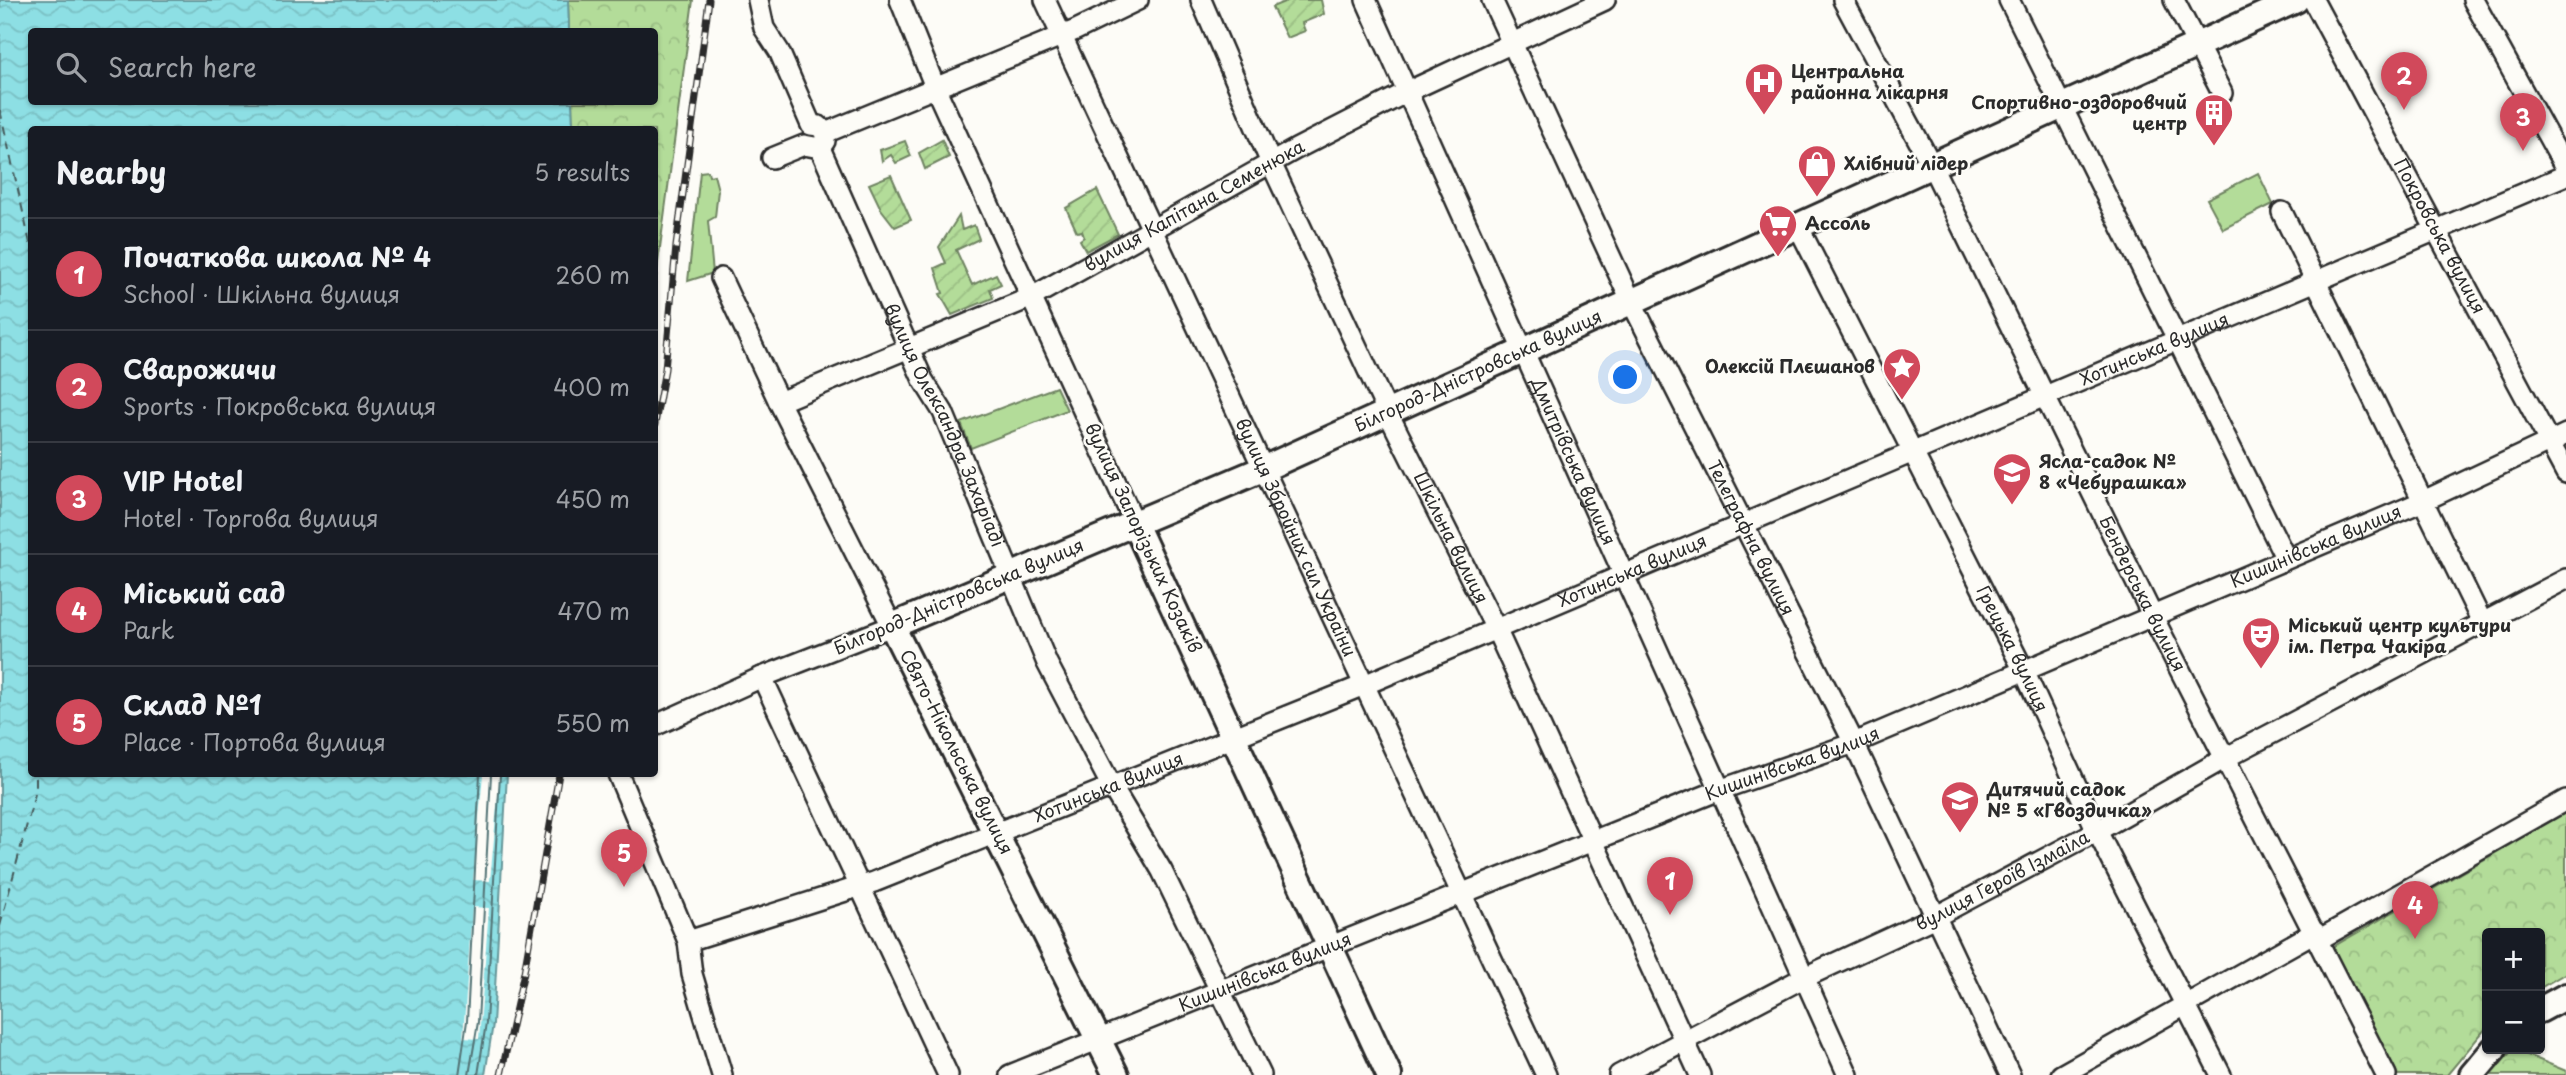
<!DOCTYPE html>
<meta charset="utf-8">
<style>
body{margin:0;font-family:"Playpen Sans",sans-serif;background:#242831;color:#f1f3f6}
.controls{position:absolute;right:21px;bottom:21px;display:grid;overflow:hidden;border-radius:7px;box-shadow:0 2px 5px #0004}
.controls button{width:63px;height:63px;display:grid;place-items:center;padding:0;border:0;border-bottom:2px solid #363941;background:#171b24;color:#f1f3f6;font:35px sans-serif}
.you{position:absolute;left:1626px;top:378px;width:24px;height:24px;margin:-18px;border:5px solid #fff;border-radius:50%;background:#1a73e8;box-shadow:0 0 0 10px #1a73e833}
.badge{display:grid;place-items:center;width:46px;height:46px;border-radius:50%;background:#d1495b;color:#fff;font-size:23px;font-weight:700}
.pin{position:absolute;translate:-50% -58px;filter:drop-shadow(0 2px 4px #0008)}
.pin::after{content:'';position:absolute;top:37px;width:24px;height:21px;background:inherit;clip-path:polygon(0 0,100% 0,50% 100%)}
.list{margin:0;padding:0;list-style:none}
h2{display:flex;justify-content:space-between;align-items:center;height:91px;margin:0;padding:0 28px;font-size:30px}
h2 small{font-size:23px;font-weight:400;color:#9ea1a6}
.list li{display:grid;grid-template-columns:46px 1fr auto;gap:21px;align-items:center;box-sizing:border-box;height:112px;padding:0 28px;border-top:2px solid #363941}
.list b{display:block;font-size:26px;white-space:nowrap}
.list p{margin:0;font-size:23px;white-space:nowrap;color:#9ea1a6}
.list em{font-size:23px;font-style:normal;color:#9ea1a6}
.icon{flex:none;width:38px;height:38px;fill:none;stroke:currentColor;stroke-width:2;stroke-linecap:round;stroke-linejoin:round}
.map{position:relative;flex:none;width:2566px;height:1075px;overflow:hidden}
.search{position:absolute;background:#171b24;box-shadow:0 2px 5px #0004;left:28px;top:28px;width:630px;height:77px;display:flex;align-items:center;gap:18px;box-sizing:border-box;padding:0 24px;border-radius:7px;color:#9ea1a6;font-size:26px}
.panel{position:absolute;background:#171b24;box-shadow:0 2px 5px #0004;left:28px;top:126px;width:630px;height:651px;border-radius:7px}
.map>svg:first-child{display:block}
</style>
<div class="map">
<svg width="2566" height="1075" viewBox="0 0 2566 1075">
<defs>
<pattern id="forest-crowns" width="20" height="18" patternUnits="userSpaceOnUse" patternTransform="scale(1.75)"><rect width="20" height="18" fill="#b3dc99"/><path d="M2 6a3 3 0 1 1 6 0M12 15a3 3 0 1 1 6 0" fill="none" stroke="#9abd84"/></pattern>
<pattern id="garden-furrows" width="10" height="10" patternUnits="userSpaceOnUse" patternTransform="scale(1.75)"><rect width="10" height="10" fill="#b3dc99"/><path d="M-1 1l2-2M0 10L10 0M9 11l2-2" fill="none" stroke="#9abd84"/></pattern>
<pattern id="water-waves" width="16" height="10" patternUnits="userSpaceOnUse" patternTransform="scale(1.75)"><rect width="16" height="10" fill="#8ddfe4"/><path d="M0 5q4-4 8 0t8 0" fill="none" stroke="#7ac0c4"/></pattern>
</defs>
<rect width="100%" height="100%" fill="#fdfcf7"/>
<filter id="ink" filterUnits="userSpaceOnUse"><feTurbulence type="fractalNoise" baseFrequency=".0143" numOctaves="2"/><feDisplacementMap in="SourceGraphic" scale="14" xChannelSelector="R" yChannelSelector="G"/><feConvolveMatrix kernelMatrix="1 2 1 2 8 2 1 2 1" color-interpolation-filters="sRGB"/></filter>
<g filter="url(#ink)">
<!-- grass -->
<path fill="#b3dc99" stroke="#6f8462" stroke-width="2" d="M 708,171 L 709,176 L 714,175 L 718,190 L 715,217 L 708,221 L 713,273 L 688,281 L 700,172 Z
M 2258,173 L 2273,204 L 2223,229 L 2207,199 Z
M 1056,387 L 1067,410 L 971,448 L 961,423 Z"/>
<!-- forest -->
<path fill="url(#forest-crowns)" stroke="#6f8462" stroke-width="2" d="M 568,0 L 693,0 L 655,285 L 654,130 L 573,129 L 572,102 L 654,102 L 654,32 L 569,31 Z
M 2566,812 L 2566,973 L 2540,988 L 2540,933 L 2487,933 L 2487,1027 L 2447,1075 L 2398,1075 L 2331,948 Z
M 2513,1049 L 2566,1071 L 2566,1075 L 2491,1075 Z"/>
<!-- garden -->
<path fill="url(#garden-furrows)" stroke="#6f8462" stroke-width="2" d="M 1289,0 L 1321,0 L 1324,14 L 1302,23 L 1305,31 L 1287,38 L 1272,7 Z
M 942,140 L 949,157 L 925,169 L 919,153 Z
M 905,141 L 911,156 L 896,163 L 891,155 L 882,161 L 880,150 Z
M 891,175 L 911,220 L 895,227 L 881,209 L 869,184 Z
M 1097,190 L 1118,234 L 1086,251 L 1080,240 L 1084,237 L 1082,231 L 1077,232 L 1066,208 Z
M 959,216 L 962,230 L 974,225 L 979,239 L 956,250 L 972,285 L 996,274 L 1001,284 L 990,289 L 993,298 L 952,315 L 940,294 L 943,293 L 935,268 L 946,263 L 939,247 Z"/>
<!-- water -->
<path fill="url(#water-waves)" stroke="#66979a" stroke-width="2" d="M 0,0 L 568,0 L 569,31 L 32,32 L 32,102 L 572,102 L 573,130 L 32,130 L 32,774 L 507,774 L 493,1024 L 485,1075 L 0,1075 Z"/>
<!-- pier -->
<path fill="#fdfcf7" d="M 483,774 L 500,774 L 490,881 L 473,880 Z
M 472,907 L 489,908 L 479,1039 L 463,1038 Z"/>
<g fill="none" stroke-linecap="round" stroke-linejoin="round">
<!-- shore -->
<path stroke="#527375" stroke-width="2" d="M 459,1075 L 467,1021 L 480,774
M 469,1075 L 478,1022 L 491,774
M 478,1075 L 486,1023 L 500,774"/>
<!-- ferry -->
<path stroke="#445859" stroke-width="2" stroke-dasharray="9 7" stroke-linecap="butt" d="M 0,110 L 32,252
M 0,926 L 36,790 L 36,774"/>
<!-- minor casing -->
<g stroke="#2b2b2b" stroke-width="24">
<g id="minor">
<path d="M 758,0 L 764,28 L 779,51 L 811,125 L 819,126 L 825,133 L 825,141 L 820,148 L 804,145 L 772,158"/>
<path d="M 900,0 L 935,87 L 1135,524"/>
<path id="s1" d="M 1045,0 L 1546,1075"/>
<path id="s2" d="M 1201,0 L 1271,163 L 1387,411 L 1496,629 L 1700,1075"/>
<path id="s3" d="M 1366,0 L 1848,1075"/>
<path id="s4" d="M 1492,0 L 1631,301 L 1854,743 L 2010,1075"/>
<path id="s5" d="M 1843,0 L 1931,164 L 2153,617 L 2386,1075"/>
<path d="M 2009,0 L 2286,559"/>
<path d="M 2174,0 L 2222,93"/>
<path id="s6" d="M 2313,0 L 2566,473"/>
<path d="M 2473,0 L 2566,169"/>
<path d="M 825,133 L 1076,30 L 1138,0"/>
<path id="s7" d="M 820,148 L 923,380 L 943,412 L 1047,663 L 1112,787 L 1162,871 L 1261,1075"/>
<path d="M 2282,212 L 2482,622"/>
<path id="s8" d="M 1798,226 L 2024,671 L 2097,831 L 2221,1075"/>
<path id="s9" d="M 779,402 L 1032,297 L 1296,149 L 1407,92 L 1605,0"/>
<path d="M 762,677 L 948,1075"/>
<path d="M 654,726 L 762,677 L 892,626 L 779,402 L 721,278"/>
<path d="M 618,774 L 688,941 L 692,974 L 722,1075"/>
<path d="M 2318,940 L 2566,800"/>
<path id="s10" d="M 688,941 L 874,882 L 1364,685 L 2566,175"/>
<path id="s11" d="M 1010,1075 L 1722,789 L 1854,743 L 2421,502 L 2566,434"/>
<path id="s12" d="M 1619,1075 L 1803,978 L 1933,918 L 2097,831 L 2227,757 L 2566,579"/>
<path d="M 2061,1075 L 2315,932"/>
</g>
</g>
<!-- major casing -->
<g stroke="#2b2b2b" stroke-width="30">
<g id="major">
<path d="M 1135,524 L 1389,1075"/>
<path d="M 2540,1010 L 2566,996"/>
<path id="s13" d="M 1116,1075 L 892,626 L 1265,468 L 2296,0"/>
<path d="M 2472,1075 L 2494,1049"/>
</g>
</g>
<!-- minor -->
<use href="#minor" stroke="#fdfcf7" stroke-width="19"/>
<!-- major -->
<use href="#major" stroke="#fdfcf7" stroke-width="24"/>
<!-- rail casing -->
<g stroke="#2b2b2b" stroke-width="7">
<path id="rail" d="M 654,429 L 665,369 L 676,246 L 709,0
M 501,1075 L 524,972 L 559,774"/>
</g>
<!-- rail -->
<use href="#rail" stroke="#fdfcf7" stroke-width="4.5" stroke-dasharray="13" stroke-linecap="butt"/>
</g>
</g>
<!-- icons -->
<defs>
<g id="hospital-pin" transform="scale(2.0125)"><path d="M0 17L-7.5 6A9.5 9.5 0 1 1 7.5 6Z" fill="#d1495b" stroke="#fdfcf7"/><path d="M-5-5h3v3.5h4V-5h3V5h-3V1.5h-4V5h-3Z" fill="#fff"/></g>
<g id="building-pin" transform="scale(2.0125)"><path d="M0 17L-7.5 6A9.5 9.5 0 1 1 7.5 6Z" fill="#d1495b" stroke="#fdfcf7"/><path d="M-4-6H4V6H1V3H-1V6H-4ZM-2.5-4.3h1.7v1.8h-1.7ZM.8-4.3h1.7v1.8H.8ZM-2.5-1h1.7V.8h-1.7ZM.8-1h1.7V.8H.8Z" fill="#fff"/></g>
<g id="shop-pin" transform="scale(2.0125)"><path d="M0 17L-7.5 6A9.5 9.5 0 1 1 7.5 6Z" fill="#d1495b" stroke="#fdfcf7"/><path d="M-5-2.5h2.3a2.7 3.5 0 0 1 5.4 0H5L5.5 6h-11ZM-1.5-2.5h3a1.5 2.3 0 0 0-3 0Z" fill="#fff"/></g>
<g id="supermarket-pin" transform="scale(2.0125)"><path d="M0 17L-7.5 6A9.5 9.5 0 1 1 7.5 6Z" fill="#d1495b" stroke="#fdfcf7"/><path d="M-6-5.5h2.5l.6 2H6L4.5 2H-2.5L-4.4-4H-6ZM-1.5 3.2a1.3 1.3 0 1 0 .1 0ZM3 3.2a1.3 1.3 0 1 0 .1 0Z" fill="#fff"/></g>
<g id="sight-pin" transform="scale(2.0125)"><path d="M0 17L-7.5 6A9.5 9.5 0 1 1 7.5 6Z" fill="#d1495b" stroke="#fdfcf7"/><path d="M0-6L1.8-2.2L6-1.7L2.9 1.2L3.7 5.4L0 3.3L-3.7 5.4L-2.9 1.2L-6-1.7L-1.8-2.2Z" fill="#fff"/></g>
<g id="school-pin" transform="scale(2.0125)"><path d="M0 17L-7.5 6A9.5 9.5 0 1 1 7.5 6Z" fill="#d1495b" stroke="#fdfcf7"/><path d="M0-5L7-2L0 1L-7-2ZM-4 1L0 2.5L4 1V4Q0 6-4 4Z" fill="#fff"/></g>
<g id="theatre-pin" transform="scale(2.0125)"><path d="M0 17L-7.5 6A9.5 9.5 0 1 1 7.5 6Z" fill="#d1495b" stroke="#fdfcf7"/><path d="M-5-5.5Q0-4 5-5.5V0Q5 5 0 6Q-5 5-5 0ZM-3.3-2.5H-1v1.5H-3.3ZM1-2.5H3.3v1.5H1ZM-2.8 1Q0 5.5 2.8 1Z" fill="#fff"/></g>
</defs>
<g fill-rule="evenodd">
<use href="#hospital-pin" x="1764" y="82"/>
<use href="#building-pin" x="2214" y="113"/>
<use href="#shop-pin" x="1817" y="164"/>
<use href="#supermarket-pin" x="1778" y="224"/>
<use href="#sight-pin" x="1902" y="367"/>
<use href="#school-pin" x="2012" y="472"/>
<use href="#theatre-pin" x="2261" y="636"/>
<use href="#school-pin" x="1960" y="800"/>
</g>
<g text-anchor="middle" stroke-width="5" stroke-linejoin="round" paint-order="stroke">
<!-- poi labels -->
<g font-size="18" font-weight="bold" fill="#2b2b2b" stroke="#fdfcf7" text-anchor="start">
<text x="1791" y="78">Центральна<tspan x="1791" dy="21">районна лікарня</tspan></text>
<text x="2187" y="109" text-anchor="end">Спортивно-оздоровчий<tspan x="2187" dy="21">центр</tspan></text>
<text x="1844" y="170">Хлібний лідер</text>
<text x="1805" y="230">Ассоль</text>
<text x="1875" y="373" text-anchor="end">Олексій Плєшанов</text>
<text x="2039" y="468">Ясла-садок №<tspan x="2039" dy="21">8 «Чебурашка»</tspan></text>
<text x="2288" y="632">Міський центр культури<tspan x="2288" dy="21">ім. Петра Чакіра</tspan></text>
<text x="1987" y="796">Дитячий садок<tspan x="1987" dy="21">№ 5 «Гвоздичка»</tspan></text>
</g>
<!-- street labels -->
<g font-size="18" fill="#2b2b2b" stroke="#fdfcf7">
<text dy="6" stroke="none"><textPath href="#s9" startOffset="460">вулиця Капітана Семенюка</textPath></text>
<text dy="6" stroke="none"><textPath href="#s6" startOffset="268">Покровська вулиця</textPath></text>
<text dy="6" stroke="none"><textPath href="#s10" startOffset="1582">Хотинська вулиця</textPath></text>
<text dy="6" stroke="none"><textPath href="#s13" startOffset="1141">Білгород-Дністровська вулиця</textPath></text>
<text dy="6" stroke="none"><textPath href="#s7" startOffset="304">вулиця Олександра Захаріаді</textPath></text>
<text dy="6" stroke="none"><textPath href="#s3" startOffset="506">Дмитрівська вулиця</textPath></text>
<text dy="6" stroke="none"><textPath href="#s1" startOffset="593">вулиця Збройних сил України</textPath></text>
<text transform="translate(1143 538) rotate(65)" y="6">вулиця Запорізьких Козаків</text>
<text dy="6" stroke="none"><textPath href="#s2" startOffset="593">Шкільна вулиця</textPath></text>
<text dy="6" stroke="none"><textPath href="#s4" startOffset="597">Телеграфна вулиця</textPath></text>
<text dy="6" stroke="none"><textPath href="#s11" startOffset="1409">Кишинівська вулиця</textPath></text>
<text dy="6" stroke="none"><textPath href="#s10" startOffset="1015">Хотинська вулиця</textPath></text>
<text dy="6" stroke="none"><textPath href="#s5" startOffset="665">Бендерська вулиця</textPath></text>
<text transform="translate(959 597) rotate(-23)" y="6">Білгород-Дністровська вулиця</text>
<text dy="6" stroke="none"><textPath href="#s8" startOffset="474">Грецька вулиця</textPath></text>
<text transform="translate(956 752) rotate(63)" y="6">Свято-Нікольська вулиця</text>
<text dy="6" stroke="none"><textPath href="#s11" startOffset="842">Кишинівська вулиця</textPath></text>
<text dy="6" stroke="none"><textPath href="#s10" startOffset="448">Хотинська вулиця</textPath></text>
<text dy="6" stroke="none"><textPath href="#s12" startOffset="430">вулиця Героїв Ізмаїла</textPath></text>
<text dy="6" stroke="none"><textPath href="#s11" startOffset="275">Кишинівська вулиця</textPath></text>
</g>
</g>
</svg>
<div class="controls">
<button>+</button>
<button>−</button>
</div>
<div class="you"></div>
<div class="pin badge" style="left:1670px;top:915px">1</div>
<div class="pin badge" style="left:2404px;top:110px">2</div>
<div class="pin badge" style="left:2523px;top:151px">3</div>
<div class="pin badge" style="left:2415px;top:939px">4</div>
<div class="pin badge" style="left:624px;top:887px">5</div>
<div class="search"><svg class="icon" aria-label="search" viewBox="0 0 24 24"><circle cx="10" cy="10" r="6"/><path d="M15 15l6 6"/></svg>Search here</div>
<section class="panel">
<h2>Nearby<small>5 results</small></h2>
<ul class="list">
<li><span class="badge">1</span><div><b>Початкова школа № 4</b><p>School · Шкільна вулиця</p></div><em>260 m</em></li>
<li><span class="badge">2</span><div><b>Сварожичи</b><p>Sports · Покровська вулиця</p></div><em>400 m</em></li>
<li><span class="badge">3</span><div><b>VIP Hotel</b><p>Hotel · Торгова вулиця</p></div><em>450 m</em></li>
<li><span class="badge">4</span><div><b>Міський сад</b><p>Park</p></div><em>470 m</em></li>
<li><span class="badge">5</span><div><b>Склад №1</b><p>Place · Портова вулиця</p></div><em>550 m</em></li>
</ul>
</section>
</div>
